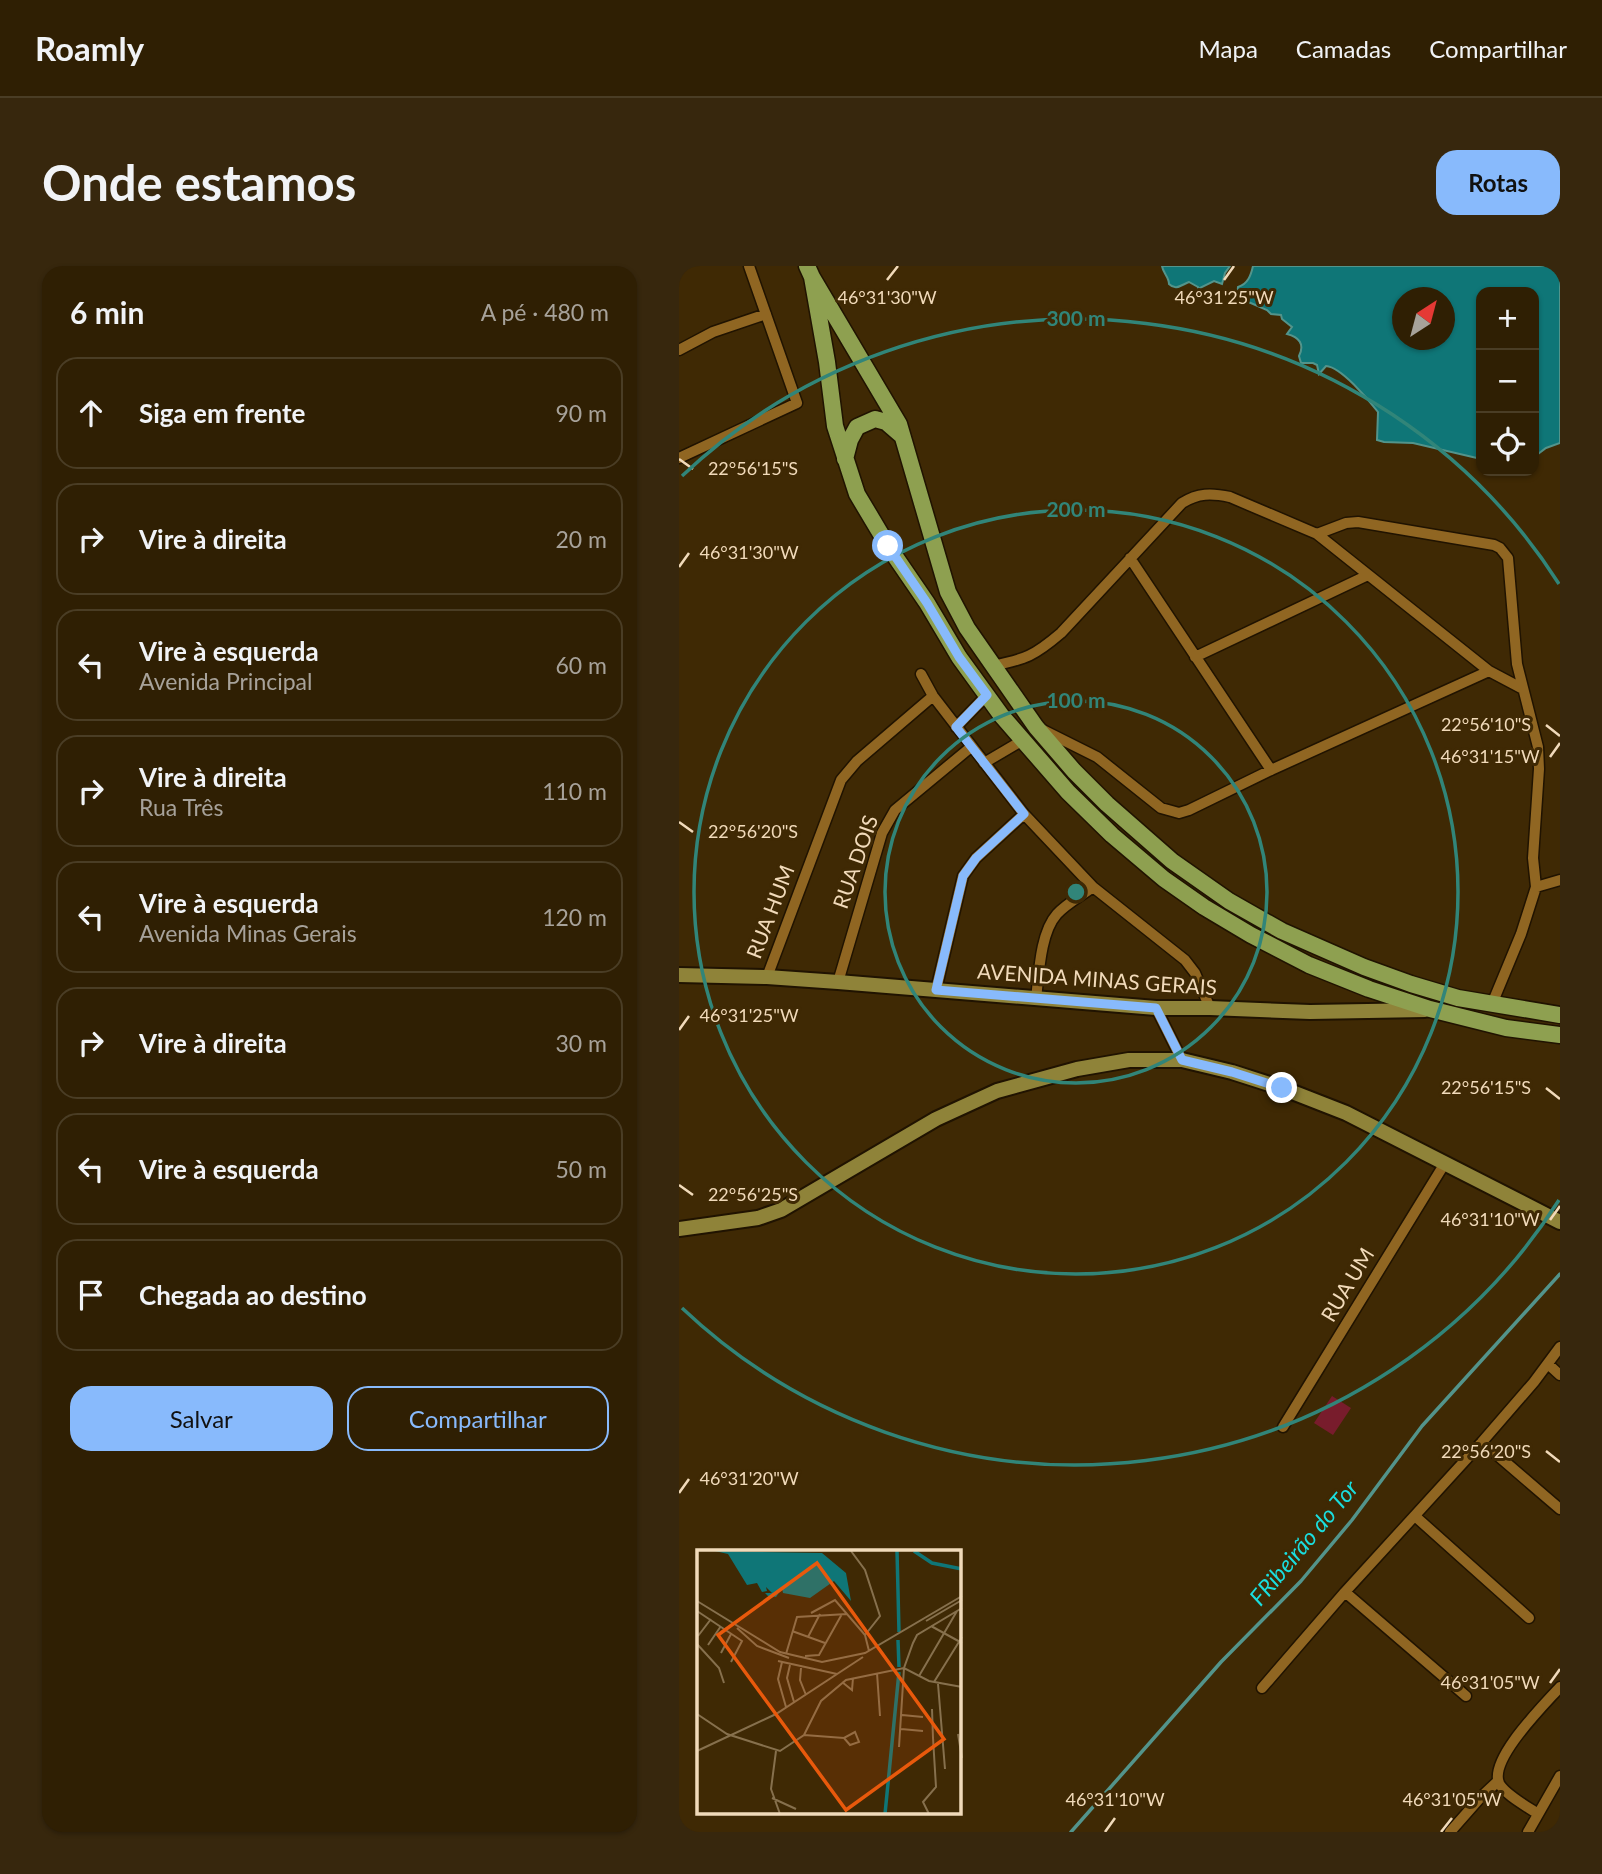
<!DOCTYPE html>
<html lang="pt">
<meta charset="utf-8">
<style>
body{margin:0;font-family:Lato,sans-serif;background:#37270d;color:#f1f3f6}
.controls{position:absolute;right:21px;top:21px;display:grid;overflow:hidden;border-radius:14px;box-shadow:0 2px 5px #0004}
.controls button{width:63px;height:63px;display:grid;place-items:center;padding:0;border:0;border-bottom:2px solid #4a3d25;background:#2f1f03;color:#f1f3f6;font:35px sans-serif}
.compass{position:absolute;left:713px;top:21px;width:63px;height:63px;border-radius:50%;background:#2f1f03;box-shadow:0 2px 5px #0004;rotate:36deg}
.stop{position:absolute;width:21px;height:21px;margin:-16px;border:5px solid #88bafc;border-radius:50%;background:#fff}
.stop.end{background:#88bafc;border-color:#fff;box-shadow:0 2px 7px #0008}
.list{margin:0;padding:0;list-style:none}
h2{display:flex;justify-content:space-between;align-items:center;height:91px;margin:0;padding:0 28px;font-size:30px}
h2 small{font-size:23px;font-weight:400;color:#a7a29a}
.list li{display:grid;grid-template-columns:46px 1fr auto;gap:21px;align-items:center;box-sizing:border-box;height:112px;margin:0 14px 14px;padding:0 14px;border:2px solid #4a3d25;border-radius:21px}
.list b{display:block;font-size:26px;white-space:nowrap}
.list p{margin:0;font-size:23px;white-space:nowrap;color:#a7a29a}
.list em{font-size:23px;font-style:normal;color:#a7a29a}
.actions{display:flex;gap:14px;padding:21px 28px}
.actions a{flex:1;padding:16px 0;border:2px solid #88bafc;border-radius:21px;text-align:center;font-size:24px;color:#88bafc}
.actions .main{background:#88bafc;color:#111}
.icon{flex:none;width:38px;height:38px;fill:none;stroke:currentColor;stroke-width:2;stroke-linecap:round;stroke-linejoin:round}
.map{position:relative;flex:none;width:881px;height:1566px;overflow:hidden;border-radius:21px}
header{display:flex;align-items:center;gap:42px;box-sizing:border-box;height:98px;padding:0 35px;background:#2f1f03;border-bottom:2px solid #4a3d25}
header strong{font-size:33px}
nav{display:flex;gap:38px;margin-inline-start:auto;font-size:24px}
.intro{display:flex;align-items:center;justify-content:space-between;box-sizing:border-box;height:168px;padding:0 42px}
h1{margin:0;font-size:49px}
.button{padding:18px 32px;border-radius:21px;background:#88bafc;color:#111;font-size:24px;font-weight:700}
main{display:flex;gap:42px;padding:0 42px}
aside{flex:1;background:#2f1f03;border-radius:21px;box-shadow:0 2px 5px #0004}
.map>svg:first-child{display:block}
</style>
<header>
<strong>Roamly</strong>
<nav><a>Mapa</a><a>Camadas</a><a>Compartilhar</a></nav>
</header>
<div class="intro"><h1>Onde estamos</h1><a class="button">Rotas</a></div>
<main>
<aside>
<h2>6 min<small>A pé · 480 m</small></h2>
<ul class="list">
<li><svg class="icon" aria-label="ahead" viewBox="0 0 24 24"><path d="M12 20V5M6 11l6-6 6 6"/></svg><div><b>Siga em frente</b></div><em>90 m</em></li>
<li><svg class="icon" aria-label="right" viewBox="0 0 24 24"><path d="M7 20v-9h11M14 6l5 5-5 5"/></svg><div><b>Vire à direita</b></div><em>20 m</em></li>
<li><svg class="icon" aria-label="left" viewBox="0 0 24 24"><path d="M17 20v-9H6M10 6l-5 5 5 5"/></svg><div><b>Vire à esquerda</b><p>Avenida Principal</p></div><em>60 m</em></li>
<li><svg class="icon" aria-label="right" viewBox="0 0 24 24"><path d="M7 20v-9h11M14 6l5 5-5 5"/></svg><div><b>Vire à direita</b><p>Rua Três</p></div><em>110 m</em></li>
<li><svg class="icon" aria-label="left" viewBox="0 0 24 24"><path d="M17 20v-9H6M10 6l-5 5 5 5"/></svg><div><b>Vire à esquerda</b><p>Avenida Minas Gerais</p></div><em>120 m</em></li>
<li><svg class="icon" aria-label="right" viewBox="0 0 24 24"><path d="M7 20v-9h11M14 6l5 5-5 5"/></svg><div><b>Vire à direita</b></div><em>30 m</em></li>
<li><svg class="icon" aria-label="left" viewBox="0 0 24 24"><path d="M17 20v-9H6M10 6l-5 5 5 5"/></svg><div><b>Vire à esquerda</b></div><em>50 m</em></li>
<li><svg class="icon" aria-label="arrive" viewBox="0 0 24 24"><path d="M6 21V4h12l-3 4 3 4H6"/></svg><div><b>Chegada ao destino</b></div></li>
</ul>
<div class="actions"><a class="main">Salvar</a><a>Compartilhar</a></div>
</aside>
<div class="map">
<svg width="881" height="1566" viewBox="0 0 881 1566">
<rect width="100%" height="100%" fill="#3f2904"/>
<!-- green -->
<path fill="#781c2c" d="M 653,1130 L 672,1142 L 654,1169 L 635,1157 Z"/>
<!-- water -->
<path fill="#0f7677" stroke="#53948b" stroke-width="2" fill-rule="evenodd" d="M 483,0 L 551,0 L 546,7 L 543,18 L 535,15 L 519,23 L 519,21 L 510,16 C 502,19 497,25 490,18 C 490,11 484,7 483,0 Z
M 574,0 L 881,0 L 881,177 L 867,182 L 855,191 L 855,26 L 802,26 L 802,193 L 734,177 L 705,176 L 698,174 L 699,146 C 689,133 662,101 647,100 L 640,108 L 638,99 L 634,97 L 622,97 L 620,90 C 626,78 620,71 608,68 L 613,61 L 603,53 L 602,49 L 592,48 L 588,44 L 558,31 L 559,21 C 569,18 572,9 574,0 ZM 724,32 L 766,32 L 766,74 L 724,74 Z"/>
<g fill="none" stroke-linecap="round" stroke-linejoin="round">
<!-- stream -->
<path stroke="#53948b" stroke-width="3.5" d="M 392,1566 L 542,1396 L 622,1315 L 673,1254 L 743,1160 L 881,1008"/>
<!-- street casing -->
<g stroke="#201301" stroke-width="13">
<path id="street" d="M 0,84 L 34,66 L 87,48
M 0,192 L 118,137 L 70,0
M 638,268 L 667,257 L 679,256 L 815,279 L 821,282 L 829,292 L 838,398 L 859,481 L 860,503 L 854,592 L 857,621 L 842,668 L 813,738
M 451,292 L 592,504
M 516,391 L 689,309
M 313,400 C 347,393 355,390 382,367 L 503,237 C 519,227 532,227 551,231 L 638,268 L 810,405 L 844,423
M 242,408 L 254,430 L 345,548 L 414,621 L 506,694 L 516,707 L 531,742
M 277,461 L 308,429
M 364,464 L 418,491 L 482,542 L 500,547 L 510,544 L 592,504 L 810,405
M 305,497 L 344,474
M 857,621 L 881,614
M 88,711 L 162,514 L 178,495 L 254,430
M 159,716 L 203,567 L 216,544 L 292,481
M 257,724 L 284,610 L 297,592 L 345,548
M 357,733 C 360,708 361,667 378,648 C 388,637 402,630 414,621
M 477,742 L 503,794
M 869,1098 L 881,1109
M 604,1161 L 766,897
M 803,1176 L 881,1243
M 737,1251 L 850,1352
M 666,1326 L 787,1430
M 583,1422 L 666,1326 L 803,1176 L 855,1116 L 881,1081
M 859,1548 C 849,1541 825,1528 820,1517 C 810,1493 865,1439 881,1421
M 771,1566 L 801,1532 L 819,1515
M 849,1566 L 881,1510"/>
</g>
<!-- secondary casing -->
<g stroke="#201301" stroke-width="18">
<path id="secondary" d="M 0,709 L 88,711 L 159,716 L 477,742 L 531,742 L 631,746 L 746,744
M 0,963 L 79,952 L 102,944 L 257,853 L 318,825 L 398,803 L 450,794 L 503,794 L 553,806 L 603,822 L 667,847 L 881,956"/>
</g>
<!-- primary casing -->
<g stroke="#201301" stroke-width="19">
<path id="primary" d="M 128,0 L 133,11 L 220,158 L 269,326 L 288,362 L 357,461 L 395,505 L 428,538 L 493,595 L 550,635 L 603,665 L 685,701 L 732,718 L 779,732 L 881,749
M 133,11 L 148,96 L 156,160 L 178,228 L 209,280 L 248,337 L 280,391 L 322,449 L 389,526 L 433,569 L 485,613 L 525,641 L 572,669 L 630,699 L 690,723 L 751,743 L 827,762 L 881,769
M 166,193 L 171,174 L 178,161 L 196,153 L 207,156 L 222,169"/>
</g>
<!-- street -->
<use href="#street" stroke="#906622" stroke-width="10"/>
<!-- secondary -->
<use href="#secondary" stroke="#8f8339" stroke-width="14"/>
<!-- primary -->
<use href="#primary" stroke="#8ea050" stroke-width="16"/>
</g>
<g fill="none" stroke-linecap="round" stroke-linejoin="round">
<!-- route -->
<path stroke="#88bafc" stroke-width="9" d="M 209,280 L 248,337 L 280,391 L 308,429 L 277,461 L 345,548 L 297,592 L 284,610 L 257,724 L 477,742 L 503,794 L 553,806 L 603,822"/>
</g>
<!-- ticks -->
<path fill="none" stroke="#f1daba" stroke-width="2.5" d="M 208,14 L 219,0M 545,14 L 555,0M 0,193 L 14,203M 0,301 L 10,287M 867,459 L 881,470M 871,491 L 881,477M 0,556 L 14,566M 0,764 L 10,750M 867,822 L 881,833M 0,919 L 14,929M 871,954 L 881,940M 867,1185 L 881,1196M 0,1227 L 10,1213M 871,1417 L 881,1403M 426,1566 L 436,1552M 762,1566 L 773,1552"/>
<!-- distance rings -->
<g fill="none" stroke="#318579" stroke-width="3.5">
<circle cx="397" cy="626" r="191"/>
<circle cx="397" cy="626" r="382"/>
<path d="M880 934A573 573 0 0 1 3 1042M3 210A573 573 0 0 1 880 318"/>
</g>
<g text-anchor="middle" stroke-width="6" stroke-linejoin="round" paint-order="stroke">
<!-- street labels -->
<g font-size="21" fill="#f1daba" stroke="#3f2904">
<text transform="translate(177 596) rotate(-71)" y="7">RUA DOIS</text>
<text transform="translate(92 646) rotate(-69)" y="7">RUA HUM</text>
<text transform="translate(418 714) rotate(4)" y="7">AVENIDA MINAS GERAIS</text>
<text transform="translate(669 1019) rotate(-59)" y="7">RUA UM</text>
</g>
<!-- water labels -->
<g font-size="23" font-style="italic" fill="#1adedf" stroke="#3f2904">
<text transform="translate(625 1277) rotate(-50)" y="8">FRibeirão do Tor</text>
</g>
</g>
<!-- overview -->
<g transform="translate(18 1284)">
<rect width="264" height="264" fill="#3f2904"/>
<path d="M 18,1 L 125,3 L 149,23 L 154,51 L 137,31 L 113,48 L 86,43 L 85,38 L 79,47 L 71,46 L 68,43 L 75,43 L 69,37 L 70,41 L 65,42 L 60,33 L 50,35 L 31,4 Z" fill="#0f7677"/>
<path fill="none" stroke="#0f7677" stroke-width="3.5" d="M 200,1 L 202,82M 217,1 L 235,13 L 265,19M 201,90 L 202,117M 188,264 L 202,122"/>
<path fill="none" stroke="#86704d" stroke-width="2" d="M 154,1 L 168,20 L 183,66 L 168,85M 0,51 L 83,102 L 125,112 L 168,103 L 265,46M 0,61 L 45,91 L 34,112M 114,63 L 138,50 L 168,85 L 172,101M 229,71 L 265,50M 234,76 L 265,93M 40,78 L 60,96 L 92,108M 95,81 L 128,93M 1,86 L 14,69M 111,87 L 123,64M 0,94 L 22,118 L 27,133M 11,95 L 24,76M 24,103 L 34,84M 89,104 L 100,67 L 150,64M 108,106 L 122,105 L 145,64M 81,111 L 140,124M 85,112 L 81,129 L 89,157M 93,115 L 90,128 L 97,152M 104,118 L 103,130 L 109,145M 180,123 L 183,166M 222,126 L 260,61M 145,132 L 155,140 L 156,128M 237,132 L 265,87M 241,134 L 248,219M 235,159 L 236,188M 0,164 L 30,184 L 83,201 L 107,185 L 124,151 L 149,130 L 207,118 L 232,131 L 265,137M 205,165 L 226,167M 204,179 L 226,181M 261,184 L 265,208M 107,185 L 147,188 L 158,182 L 162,192 L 153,195 L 147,188M 202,197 L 207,118 L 216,93 L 220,85 L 265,58M 0,201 L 79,164 L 166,107M 79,201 L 74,239 L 83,264M 75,248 L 99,259M 232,264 L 226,252 L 239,237 L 236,188"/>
<path fill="#e8590c" fill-opacity="0.15" stroke="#e8590c" stroke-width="3.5" d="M 120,13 L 247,189 L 149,260 L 21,85 Z"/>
<rect width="264" height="264" fill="none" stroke="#f1daba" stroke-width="3.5"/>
</g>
<g font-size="18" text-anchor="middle" fill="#f1daba" stroke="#3f2904" stroke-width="6" stroke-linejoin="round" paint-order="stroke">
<text x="208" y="38">46°31'30"W</text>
<text x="545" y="38">46°31'25"W</text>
<text x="74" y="209">22°56'15"S</text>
<text x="70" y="293">46°31'30"W</text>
<text x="807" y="465">22°56'10"S</text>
<text x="811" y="497">46°31'15"W</text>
<text x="74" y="572">22°56'20"S</text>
<text x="70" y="756">46°31'25"W</text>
<text x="807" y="828">22°56'15"S</text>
<text x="74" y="935">22°56'25"S</text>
<text x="811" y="960">46°31'10"W</text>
<text x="807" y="1192">22°56'20"S</text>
<text x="70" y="1219">46°31'20"W</text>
<text x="811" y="1423">46°31'05"W</text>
<text x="436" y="1540">46°31'10"W</text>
<text x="773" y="1540">46°31'05"W</text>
</g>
<circle cx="397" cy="626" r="10" fill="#318579" stroke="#3f2904" stroke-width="3.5"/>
<g font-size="21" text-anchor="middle" font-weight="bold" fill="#318579" stroke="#3f2904" stroke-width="6" stroke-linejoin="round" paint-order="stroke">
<text x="397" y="60">300 m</text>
<text x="397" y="251">200 m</text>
<text x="397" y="442">100 m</text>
</g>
</svg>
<div class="controls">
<button>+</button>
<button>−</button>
<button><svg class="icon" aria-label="locate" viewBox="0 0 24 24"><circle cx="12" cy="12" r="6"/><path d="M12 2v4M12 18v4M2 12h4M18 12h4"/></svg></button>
</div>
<svg class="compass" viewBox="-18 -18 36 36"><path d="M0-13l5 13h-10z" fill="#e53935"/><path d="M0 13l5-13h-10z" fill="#a7a29a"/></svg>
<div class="stop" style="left:209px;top:280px"></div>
<div class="stop end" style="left:603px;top:822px"></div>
</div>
</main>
